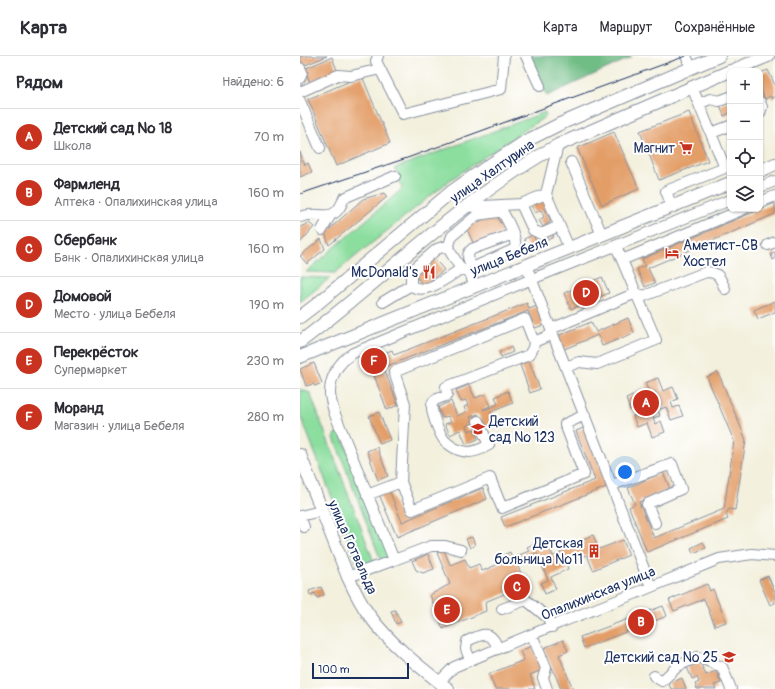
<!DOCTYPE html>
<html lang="ru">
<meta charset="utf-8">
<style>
body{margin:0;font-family:Pangolin,sans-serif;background:#f7f7f7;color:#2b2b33}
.controls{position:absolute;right:12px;top:12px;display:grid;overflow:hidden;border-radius:8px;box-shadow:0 1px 3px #0004}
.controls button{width:36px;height:36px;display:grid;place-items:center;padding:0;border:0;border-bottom:1px solid #e1e1e2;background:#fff;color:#2b2b33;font:20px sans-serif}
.scale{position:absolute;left:12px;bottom:10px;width:97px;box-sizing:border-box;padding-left:4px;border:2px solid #1b2f5e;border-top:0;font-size:11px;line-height:14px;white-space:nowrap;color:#1b2f5e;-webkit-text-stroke:3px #fff;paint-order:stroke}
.you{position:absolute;left:325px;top:416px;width:14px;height:14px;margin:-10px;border:3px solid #fff;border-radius:50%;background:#1a73e8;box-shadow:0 0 0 6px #1a73e833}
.badge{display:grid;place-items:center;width:26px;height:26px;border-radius:50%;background:#c8321e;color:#fff;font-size:13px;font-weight:700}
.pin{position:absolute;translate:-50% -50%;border:2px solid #fff;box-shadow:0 1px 4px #0006}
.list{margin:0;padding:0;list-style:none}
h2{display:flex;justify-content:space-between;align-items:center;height:52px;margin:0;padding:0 16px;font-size:17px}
h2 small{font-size:13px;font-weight:400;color:#7c7c81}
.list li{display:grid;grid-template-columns:26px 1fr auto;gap:12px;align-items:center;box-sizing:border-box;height:56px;padding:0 16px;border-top:1px solid #e1e1e2}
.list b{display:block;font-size:15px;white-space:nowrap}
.list p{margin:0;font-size:13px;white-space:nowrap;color:#7c7c81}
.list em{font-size:13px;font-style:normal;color:#7c7c81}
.icon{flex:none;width:22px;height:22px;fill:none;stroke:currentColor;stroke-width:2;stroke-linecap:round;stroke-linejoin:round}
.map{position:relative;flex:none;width:475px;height:633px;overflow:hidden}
header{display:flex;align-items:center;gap:24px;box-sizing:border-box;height:56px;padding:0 20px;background:#fff;border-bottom:1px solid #e1e1e2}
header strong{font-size:19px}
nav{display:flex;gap:22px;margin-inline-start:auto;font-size:14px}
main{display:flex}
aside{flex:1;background:#fff}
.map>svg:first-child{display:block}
</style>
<header>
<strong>Карта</strong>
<nav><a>Карта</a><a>Маршрут</a><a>Сохранённые</a></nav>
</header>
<main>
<aside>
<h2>Рядом<small>Найдено: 6</small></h2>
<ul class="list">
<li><span class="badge">A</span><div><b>Детский сад № 18</b><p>Школа</p></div><em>70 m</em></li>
<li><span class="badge">B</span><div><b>Фармленд</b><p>Аптека · Опалихинская улица</p></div><em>160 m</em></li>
<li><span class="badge">C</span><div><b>Сбербанк</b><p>Банк · Опалихинская улица</p></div><em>160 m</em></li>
<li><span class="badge">D</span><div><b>Домовой</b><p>Место · улица Бебеля</p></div><em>190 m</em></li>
<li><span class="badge">E</span><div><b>Перекрёсток</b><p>Супермаркет</p></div><em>230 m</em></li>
<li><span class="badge">F</span><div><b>Моранд</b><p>Магазин · улица Бебеля</p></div><em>280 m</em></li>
</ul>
</aside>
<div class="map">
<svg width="475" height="633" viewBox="0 0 475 633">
<rect width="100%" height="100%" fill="#fff"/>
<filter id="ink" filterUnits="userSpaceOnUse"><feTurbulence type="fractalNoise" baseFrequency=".025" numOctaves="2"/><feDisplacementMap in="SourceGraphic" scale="8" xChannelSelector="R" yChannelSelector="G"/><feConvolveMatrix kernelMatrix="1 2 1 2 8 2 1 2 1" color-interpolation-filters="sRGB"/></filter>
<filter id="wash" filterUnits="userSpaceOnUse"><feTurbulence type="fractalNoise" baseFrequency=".012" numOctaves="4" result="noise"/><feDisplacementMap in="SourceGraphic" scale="16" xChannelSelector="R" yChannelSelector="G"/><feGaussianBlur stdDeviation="0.9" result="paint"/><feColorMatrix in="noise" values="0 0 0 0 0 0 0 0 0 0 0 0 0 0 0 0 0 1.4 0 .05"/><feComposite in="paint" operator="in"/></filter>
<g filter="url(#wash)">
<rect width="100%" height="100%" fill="#f3f0dd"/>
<!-- green -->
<path fill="#8cde9f" stroke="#54867e" d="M 245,56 L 246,60 L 150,124 L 35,217 L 6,216 L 102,133 L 95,112 Z
M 0,221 L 30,222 L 0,246 Z
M 0,333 L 10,337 L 74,506 L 59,512 L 0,358 Z
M 39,372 L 90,501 L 81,505 L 34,382 Z"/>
<!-- forest -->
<path fill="#71bd86" stroke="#467672" d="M 229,0 L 331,0 L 332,1 L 247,40 Z"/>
<g id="blocks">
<!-- building -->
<path fill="#e39e68" d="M 0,0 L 27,0 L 3,10 Z
M 32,1 L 37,14 L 10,26 L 4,13 Z
M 468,14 L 475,29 L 475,41 L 472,43 L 471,40 L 465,43 L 460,31 L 460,17 Z
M 62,20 L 90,87 L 36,110 L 8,43 Z
M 430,45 L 430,57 L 424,60 L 420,49 Z
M 389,56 L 408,105 L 359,124 L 340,75 Z
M 314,76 L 339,133 L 302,149 L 277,92 Z
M 0,96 L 5,109 L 8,107 L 12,116 L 0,121 Z
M 242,136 L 249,150 L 244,152 L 251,165 L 243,171 L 239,164 L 244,161 L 241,154 L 235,157 L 228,143 Z
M 84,137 L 87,141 L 29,189 L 25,177 L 63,143 Z
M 475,147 L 475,158 L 348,212 L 355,227 L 345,231 L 337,213 L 345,210 L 342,203 Z
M 197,158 L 200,167 L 203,166 L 207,175 L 174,189 L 166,171 Z
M 9,167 L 14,171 L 0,187 L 0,171 Z
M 252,177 L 254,181 L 245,185 L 243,181 Z
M 233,179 L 237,188 L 228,192 L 224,183 Z
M 21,183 L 25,193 L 7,208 L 0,200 Z
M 475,196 L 475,203 L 473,204 L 471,198 Z
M 134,202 L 144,214 L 124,230 L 114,218 Z
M 302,221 L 309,237 L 271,253 L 264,237 Z
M 475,245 L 475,256 L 458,263 L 454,254 Z
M 227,247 L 229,253 L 237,250 L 244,269 L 235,272 L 228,255 L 82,312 L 83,315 L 85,315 L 98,349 L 87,354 L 68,303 L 92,294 L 94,299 Z
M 328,262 L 334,277 L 302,290 L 298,279 L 262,294 L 257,280 L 291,266 L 296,276 Z
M 211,291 L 213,296 L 201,301 L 199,296 Z
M 229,305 L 240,333 L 230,337 L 220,309 Z
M 14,307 L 22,327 L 15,330 L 13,328 L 6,330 L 0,313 Z
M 418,316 L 446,384 L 435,454 L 429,453 L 426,458 L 428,463 L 347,496 L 329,451 L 335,448 L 328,432 L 363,416 L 370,433 L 339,446 L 354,482 L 424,453 L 434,385 L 407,321 Z
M 358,322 L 363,335 L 373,331 L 378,343 L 371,346 L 373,352 L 379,350 L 383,360 L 371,364 L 366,351 L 358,354 L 360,360 L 353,362 L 355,368 L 361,365 L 365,376 L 352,381 L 347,367 L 337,371 L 333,360 L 338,358 L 336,352 L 330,354 L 326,343 L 339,337 L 344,352 L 353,348 L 352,343 L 356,341 L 355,336 L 350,338 L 345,327 Z
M 169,329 L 175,342 L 185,338 L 190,350 L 183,353 L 184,354 L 198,348 L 195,341 L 208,335 L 213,347 L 191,356 L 195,366 L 184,371 L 178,358 L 170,361 L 173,367 L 166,370 L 168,375 L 174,373 L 178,383 L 166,388 L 160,374 L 150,379 L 145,368 L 151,366 L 148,360 L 142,362 L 138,351 L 151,345 L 157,360 L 166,356 L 164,351 L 168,349 L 166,344 L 161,346 L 156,334 Z
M 79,356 L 90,384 L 80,388 L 69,360 Z
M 286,371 L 309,430 L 205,471 L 201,461 L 295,424 L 276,375 Z
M 77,391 L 88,420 L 78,424 L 67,395 Z
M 183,432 L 187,443 L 97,481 L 79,438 L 89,434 L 102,466 Z
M 44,470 L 47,478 L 44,479 L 41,471 Z
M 293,479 L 299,493 L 323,484 L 329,499 L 293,514 L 287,499 L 266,507 L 268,513 L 251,521 L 256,533 L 245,538 L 241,527 L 248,524 L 237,497 L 216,506 L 226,529 L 185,546 L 186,555 L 143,573 L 130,539 L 150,528 L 137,497 L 144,494 L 150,509 L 165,503 L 169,512 L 179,508 L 182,515 L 201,507 L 199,501 L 210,496 L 212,502 L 229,495 L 227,491 L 238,486 L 241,493 L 249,490 L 253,500 L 261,497 L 260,492 Z
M 172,481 L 175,489 L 170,492 L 166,483 Z
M 403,486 L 406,492 L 393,497 L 391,492 Z
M 128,498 L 134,513 L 123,517 L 116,514 L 112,505 Z
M 468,520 L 475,536 L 475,547 L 470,549 L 459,524 Z
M 407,528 L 410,535 L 413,533 L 426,566 L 415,570 L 404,543 L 374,555 L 369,544 Z
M 21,531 L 24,539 L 17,542 L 15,537 L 10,539 L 9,535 Z
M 363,550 L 367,560 L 284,592 L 280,581 Z
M 95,554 L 101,566 L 96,568 L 91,555 Z
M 263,584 L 268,595 L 259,599 L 273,633 L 261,633 L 244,592 Z
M 232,590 L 242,614 L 230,619 L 235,633 L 195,633 L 189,618 L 224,604 L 220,595 Z
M 400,606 L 406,619 L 416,615 L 421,627 L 414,629 L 416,633 L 397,633 L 395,628 L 399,626 L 397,621 L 392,623 L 387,611 Z
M 382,622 L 386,633 L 371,633 L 369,628 Z"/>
</g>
</g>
<g filter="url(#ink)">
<use href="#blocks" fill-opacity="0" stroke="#87909e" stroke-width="1"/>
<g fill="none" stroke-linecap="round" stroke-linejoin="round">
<!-- minor casing -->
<g stroke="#87909e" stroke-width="12">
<path id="minor" d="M 78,0 L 76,5 L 103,58 L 201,33 L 204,0
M 226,0 L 240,30
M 386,0 L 391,11
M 0,12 L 2,16 L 0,22
M 392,31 L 425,112
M 0,36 L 38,19 L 51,20 L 80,13
M 0,45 L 20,92
M 460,46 L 462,51 L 460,57
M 399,48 L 410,43 L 419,45 L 430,41
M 411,77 L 430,70
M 271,106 L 302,179
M 460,131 L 475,125
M 246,138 L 269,192
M 460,146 L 475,140
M 221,148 L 233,174 L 241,178 L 259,170
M 165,151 L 221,148 L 246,138 L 258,89
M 372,151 L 366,135 L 430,110
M 0,161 C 20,153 34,171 44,142 L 95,120
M 22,174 L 30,160
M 468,189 L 475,186
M 322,204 L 444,153
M 226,209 L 351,531
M 172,212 C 169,205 165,199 172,193 L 213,178
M 170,216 L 161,213 L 148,192 L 152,180 L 177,159 L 198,156
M 111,229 L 111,217 L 115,212 L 137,193 L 143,191 L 148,192
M 111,229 C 124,241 148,221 161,213
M 174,230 L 170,216 L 172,212 L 215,193 C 218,181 205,160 199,150
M 83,246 L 111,229
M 251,273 L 336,237 L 344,240 L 406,216 C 419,216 420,222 425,233
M 266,311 L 279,306 L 297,308 L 356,284 L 316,190
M 178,365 L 189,389 C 181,393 172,398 163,395 C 156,394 149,389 144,384 C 140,378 128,352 133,346 C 136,342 143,342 147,339 L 146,331 L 229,299 L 233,292 L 234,286
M 101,426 L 112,454 L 190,422 L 202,452 L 284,418 L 265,368 L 285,359
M 312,429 L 372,408 L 381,433 L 347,448 L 355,467
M 67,439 L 101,426 L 105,348 L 94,316 L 225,263 L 234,286 L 253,278
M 0,460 L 21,455
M 0,460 L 4,471
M 94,504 L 131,490 L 145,490 L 161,494
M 48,521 L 94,504 L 34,356 C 33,351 30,343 30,337 C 30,320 39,306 53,297 L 232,223 L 430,144
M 202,553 L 226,544 L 248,562 L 252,571
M 232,579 L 246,612 L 243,622 L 247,633
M 170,604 L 166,593 L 167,585 C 183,578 191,573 198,593
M 354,620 L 362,625 L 378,610 L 398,601 L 422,611 L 431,633
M 139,626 L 154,611 L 259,567 L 334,538 L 419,503 L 452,498 L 475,500"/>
</g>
<!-- major casing -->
<g stroke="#87909e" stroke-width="14">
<path id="major" d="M 431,15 L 468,0
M 460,115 L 475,108
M 0,261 L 17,248 L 151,136 L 191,108 L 226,85 L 260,68 L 419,0
M 0,286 C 86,221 163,142 258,89 L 430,15
M 0,301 L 430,127
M 0,399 L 48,521 C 54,534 60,547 69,559 C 90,588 120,611 148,633"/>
</g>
<!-- minor -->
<use href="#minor" stroke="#fff" stroke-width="10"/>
<!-- major -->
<use href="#major" stroke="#fff" stroke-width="12"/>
<!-- tram -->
<path stroke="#1b2f5e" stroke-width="1" d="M 0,138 L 110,101 L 386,0"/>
</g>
</g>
<!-- icons -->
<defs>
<g id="supermarket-bare" transform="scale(1.08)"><path d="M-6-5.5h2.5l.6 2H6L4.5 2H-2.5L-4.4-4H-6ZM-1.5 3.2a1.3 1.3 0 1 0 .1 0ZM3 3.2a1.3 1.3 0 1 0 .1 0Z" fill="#c8321e" stroke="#fff" stroke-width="2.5" paint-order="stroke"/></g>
<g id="hotel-bare" transform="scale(1.08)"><path d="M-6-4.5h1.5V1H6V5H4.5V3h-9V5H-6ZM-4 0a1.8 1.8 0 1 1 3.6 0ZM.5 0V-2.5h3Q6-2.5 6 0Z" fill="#c8321e" stroke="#fff" stroke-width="2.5" paint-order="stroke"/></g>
<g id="restaurant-bare" transform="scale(1.08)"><path d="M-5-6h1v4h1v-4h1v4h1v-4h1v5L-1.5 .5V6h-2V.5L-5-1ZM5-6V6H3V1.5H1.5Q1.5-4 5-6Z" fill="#c8321e" stroke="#fff" stroke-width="2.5" paint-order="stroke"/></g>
<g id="school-bare" transform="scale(1.08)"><path d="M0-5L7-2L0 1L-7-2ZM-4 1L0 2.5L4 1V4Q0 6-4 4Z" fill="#c8321e" stroke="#fff" stroke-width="2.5" paint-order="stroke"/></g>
<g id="building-bare" transform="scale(1.08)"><path d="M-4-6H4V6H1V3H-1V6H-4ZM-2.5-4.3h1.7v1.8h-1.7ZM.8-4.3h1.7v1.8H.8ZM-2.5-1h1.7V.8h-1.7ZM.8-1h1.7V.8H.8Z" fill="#c8321e" stroke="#fff" stroke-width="2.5" paint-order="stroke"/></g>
</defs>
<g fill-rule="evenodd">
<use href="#supermarket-bare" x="386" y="92"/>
<use href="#hotel-bare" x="372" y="197"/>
<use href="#restaurant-bare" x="129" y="216"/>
<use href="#school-bare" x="178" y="373"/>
<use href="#building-bare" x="294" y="495"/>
<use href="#school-bare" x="429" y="601"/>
</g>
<g text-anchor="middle" stroke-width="4" stroke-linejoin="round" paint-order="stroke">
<!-- poi labels -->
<g font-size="14" fill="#1b2f5e" stroke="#fff" text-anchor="end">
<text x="375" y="97">Магнит</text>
<text x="383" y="194" text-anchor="start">Аметист-СВ<tspan x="383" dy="16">Хостел</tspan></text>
<text x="118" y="221">McDonald's</text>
<text x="189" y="370" text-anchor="start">Детский<tspan x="189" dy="16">сад № 123</tspan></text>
<text x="283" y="492">Детская<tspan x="283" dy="16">больница №11</tspan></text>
<text x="418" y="606">Детский сад № 25</text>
</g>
<!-- street labels -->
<g font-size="14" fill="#1b2f5e" stroke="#fff">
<text transform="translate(192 115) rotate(-35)" y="5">улица Халтурина</text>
<text transform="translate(209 200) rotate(-22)" y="5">улица Бебеля</text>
<text transform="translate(53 491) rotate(66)" y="5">улица Готвальда</text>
<text transform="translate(298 537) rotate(-22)" y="5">Опалихинская улица</text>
</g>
</g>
</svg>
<div class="controls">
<button>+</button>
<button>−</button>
<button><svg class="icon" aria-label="locate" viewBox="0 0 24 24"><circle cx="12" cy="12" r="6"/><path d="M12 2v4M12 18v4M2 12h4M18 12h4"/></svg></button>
<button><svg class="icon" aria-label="layers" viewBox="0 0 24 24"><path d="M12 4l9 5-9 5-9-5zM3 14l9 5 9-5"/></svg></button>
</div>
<div class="scale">100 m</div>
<div class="you"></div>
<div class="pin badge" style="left:346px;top:347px">A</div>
<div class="pin badge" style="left:341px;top:566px">B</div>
<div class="pin badge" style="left:217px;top:531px">C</div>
<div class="pin badge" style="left:286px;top:237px">D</div>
<div class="pin badge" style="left:147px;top:554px">E</div>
<div class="pin badge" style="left:74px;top:305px">F</div>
</div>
</main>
